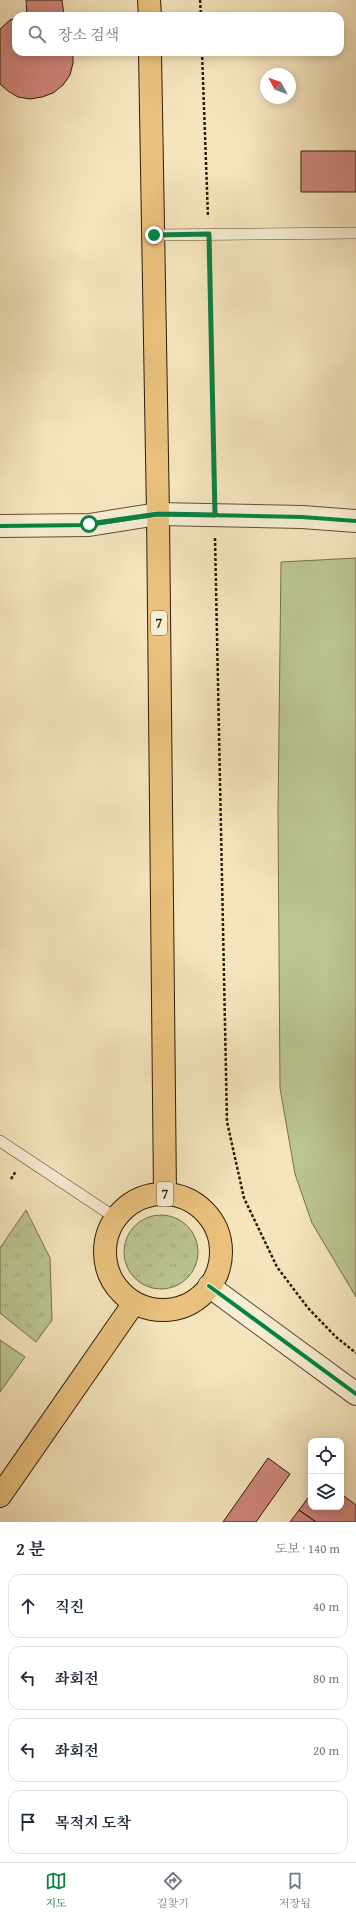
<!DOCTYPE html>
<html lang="ko">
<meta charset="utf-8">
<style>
body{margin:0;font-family:"Gentium Book Plus","Noto Serif KR",serif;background:#f2f2f3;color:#1f2937}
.controls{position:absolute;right:12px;bottom:12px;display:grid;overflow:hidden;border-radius:8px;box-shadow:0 2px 10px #0003}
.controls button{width:36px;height:36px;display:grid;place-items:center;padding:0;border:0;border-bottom:1px solid #e0e1e3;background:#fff;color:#1f2937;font:20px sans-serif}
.compass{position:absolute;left:260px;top:68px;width:36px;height:36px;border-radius:50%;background:#fff;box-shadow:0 2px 10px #0003;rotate:311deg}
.stop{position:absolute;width:12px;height:12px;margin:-9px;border:3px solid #0b8043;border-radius:50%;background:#fff}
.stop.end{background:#0b8043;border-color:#fff;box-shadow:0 1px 4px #0008}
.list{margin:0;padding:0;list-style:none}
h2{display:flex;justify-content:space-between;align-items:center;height:52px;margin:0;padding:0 16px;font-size:17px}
h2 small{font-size:13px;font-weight:400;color:#747a83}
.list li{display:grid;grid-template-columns:26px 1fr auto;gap:12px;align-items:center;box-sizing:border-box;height:64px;margin:0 8px 8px;padding:0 8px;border:1px solid #e0e1e3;border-radius:12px}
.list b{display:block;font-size:15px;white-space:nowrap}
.list em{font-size:13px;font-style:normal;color:#747a83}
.icon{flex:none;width:22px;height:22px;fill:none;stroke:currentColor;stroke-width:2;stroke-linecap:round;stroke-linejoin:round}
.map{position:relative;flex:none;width:356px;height:1522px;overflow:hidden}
.search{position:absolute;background:#fff;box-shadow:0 2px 10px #0003;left:12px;right:12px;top:12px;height:44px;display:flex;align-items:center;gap:10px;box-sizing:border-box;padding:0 14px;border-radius:12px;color:#747a83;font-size:15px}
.sheet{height:340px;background:#fff}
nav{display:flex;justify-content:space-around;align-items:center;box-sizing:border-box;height:56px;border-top:1px solid #e0e1e3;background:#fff;font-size:11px;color:#747a83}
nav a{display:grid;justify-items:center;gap:2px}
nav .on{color:#0b8043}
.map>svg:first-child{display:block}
</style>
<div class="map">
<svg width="356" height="1522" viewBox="0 0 356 1522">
<defs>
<pattern id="grass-tufts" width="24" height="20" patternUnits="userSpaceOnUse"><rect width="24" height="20" fill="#bbc592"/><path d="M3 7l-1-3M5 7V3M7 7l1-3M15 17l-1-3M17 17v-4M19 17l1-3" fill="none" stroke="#a1a97d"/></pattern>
</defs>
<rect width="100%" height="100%" fill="#f5e5bd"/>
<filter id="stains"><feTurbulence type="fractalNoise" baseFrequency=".005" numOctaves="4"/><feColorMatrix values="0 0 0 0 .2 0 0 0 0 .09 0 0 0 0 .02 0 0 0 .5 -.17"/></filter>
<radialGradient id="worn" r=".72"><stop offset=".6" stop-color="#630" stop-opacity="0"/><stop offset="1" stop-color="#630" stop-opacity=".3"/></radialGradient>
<!-- grass -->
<path fill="url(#grass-tufts)" stroke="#76704e" d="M 26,1210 L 50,1258 L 52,1320 L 36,1342 L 0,1313 L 0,1248 Z
M124 1252a37 37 0 1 1 74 0a37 37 0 1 1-74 0Z"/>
<!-- park -->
<path fill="#bbc592" stroke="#76704e" d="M 356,558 L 356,1297 L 312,1223 L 295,1174 L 280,1088 L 278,812 L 281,562 Z
M 0,1340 L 25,1357 L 0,1392 Z"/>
<!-- building -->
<path fill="#cf867c" stroke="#301c0b" d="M 26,0 L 62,0 L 64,16 L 20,16 L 27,15 Z
M 16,18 L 16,52 L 73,52 L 73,63 L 70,75 L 63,85 L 53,93 L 42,97 L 30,99 L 18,97 L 8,91 L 0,84 L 0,29 L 10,20 Z
M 301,151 L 356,151 L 356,192 L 301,192 Z
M 268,1458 L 290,1474 L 256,1522 L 223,1522 Z
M 311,1494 L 311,1507 L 341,1507 L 341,1494 L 356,1505 L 356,1522 L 316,1522 L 299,1510 Z
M 299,1510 L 316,1522 L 290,1522 Z"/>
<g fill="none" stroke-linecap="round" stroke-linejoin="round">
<!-- service casing -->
<g stroke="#614e38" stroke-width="12">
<path id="service" d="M 153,235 L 356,233
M 0,1141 L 116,1218"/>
</g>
<!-- minor casing -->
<g stroke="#614e38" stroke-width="24">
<path id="minor" d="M 0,526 L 89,525 L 158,514
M 209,1286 L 356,1394"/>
</g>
<!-- tertiary casing -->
<g stroke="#614e38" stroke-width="24">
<path id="tertiary" d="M 158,514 L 302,517 L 356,521"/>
</g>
<!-- trunk casing -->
<g stroke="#301c0b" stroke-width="24">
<path id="trunk" d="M 149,0 L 150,16
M 150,52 L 158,514 L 165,1194
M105 1252a58 58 0 1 1 116 0a58 58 0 1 1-116 0Z
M 0,1496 L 134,1303"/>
</g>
<!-- path -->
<path stroke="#301c0b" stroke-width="2.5" stroke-dasharray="3 2" stroke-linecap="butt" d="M 200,0 L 201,16
M 202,52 L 208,217
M 209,250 L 214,493
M 215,538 L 227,1122 L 244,1198 L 277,1267 L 308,1308 L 336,1337 L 356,1353
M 11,1179 L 16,1171"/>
<!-- service -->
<use href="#service" stroke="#f8eed4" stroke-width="11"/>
<!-- minor -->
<use href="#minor" stroke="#f8eed4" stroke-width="22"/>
<!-- tertiary -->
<use href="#tertiary" stroke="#f8eed4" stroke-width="22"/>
<!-- trunk -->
<use href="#trunk" stroke="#eac27e" stroke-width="22"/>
<!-- cycleway casing -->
<g stroke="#f8eed4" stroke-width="6">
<path id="cycleway" d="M 0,526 L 89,525 L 158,514 L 302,517 L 356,521
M 209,1286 L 356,1394"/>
</g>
<!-- cycleway -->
<use href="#cycleway" stroke="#00873e" stroke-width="4"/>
</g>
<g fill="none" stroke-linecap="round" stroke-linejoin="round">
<!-- route -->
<path stroke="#0b8043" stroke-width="5" d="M 89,524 L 158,514 L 215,515 L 209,234 L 154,235"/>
</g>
<g text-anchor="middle" stroke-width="3" stroke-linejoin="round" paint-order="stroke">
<!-- shield labels -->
<g fill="#f8eed4" stroke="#6c5b47" stroke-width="1">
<rect x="151" y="611" width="16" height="24" rx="3"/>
<rect x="157" y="1182" width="16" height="24" rx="3"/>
</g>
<g font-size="14" font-weight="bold" fill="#301c0b">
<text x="159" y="628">7</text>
<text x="165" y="1199">7</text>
</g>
</g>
<rect width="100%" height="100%" filter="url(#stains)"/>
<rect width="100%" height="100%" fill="url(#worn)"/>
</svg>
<div class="controls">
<button><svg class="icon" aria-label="locate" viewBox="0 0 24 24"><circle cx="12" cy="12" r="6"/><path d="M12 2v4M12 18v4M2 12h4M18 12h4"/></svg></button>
<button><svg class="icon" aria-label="layers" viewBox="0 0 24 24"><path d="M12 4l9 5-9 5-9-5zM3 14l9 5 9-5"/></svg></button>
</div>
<svg class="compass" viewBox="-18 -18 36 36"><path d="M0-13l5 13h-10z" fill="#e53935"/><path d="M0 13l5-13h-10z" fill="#747a83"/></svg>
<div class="stop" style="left:89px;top:524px"></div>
<div class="stop end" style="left:154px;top:235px"></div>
<div class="search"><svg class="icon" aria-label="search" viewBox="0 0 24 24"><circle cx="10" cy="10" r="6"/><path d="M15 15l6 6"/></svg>장소 검색</div>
</div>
<section class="sheet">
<h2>2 분<small>도보 · 140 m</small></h2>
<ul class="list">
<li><svg class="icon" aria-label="ahead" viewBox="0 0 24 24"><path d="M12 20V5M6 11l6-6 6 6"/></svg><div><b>직진</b></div><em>40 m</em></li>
<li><svg class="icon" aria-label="left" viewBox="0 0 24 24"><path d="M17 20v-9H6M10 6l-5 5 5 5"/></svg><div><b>좌회전</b></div><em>80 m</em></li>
<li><svg class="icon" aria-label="left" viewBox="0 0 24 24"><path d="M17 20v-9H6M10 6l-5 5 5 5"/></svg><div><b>좌회전</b></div><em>20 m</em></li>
<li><svg class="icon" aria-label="arrive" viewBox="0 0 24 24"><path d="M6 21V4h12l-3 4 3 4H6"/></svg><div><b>목적지 도착</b></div></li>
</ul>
</section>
<nav>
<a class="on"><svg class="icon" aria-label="map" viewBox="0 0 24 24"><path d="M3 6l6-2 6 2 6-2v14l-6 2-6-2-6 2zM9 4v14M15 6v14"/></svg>지도</a>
<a><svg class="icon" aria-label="directions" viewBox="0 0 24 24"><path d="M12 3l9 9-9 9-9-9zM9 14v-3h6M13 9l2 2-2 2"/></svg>길찾기</a>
<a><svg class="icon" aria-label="saved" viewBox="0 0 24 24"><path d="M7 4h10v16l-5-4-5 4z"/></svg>저장됨</a>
</nav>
